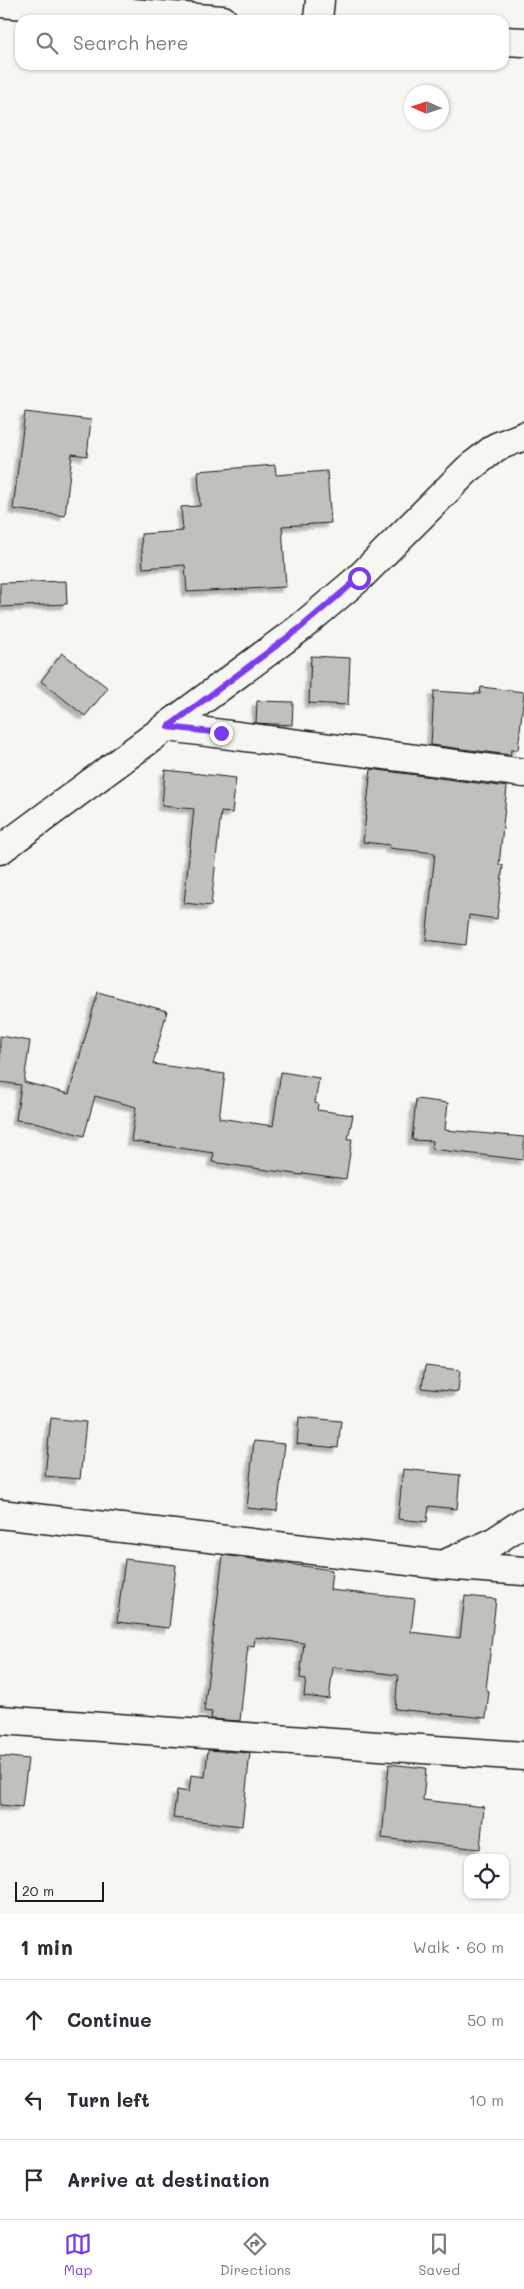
<!DOCTYPE html>
<meta charset="utf-8">
<style>
body{margin:0;font-family:Mali,sans-serif;background:#f7f7f7;color:#2b2b33}
.controls{position:absolute;right:15px;bottom:15px;display:grid;overflow:hidden;border-radius:10px;box-shadow:0 1px 4px #0004}
.controls button{width:45px;height:45px;display:grid;place-items:center;padding:0;border:0;border-bottom:1px solid #e1e1e2;background:#fff;color:#2b2b33;font:25px sans-serif}
.compass{position:absolute;left:404px;top:85px;width:45px;height:45px;border-radius:50%;background:#fff;box-shadow:0 1px 4px #0004;rotate:273deg}
.scale{position:absolute;left:15px;bottom:12px;width:89px;box-sizing:border-box;padding-left:5px;border:2px solid #1c1c1c;border-top:0;font-size:14px;line-height:18px;white-space:nowrap;color:#1c1c1c;-webkit-text-stroke:4px #f6f6f2;paint-order:stroke}
.stop{position:absolute;width:15px;height:15px;margin:-11px;border:4px solid #7c3aed;border-radius:50%;background:#fff}
.stop.end{background:#7c3aed;border-color:#fff;box-shadow:0 1px 5px #0008}
.list{margin:0;padding:0;list-style:none}
h2{display:flex;justify-content:space-between;align-items:center;height:65px;margin:0;padding:0 20px;font-size:21px}
h2 small{font-size:16px;font-weight:400;color:#7c7c81}
.list li{display:grid;grid-template-columns:32px 1fr auto;gap:15px;align-items:center;box-sizing:border-box;height:80px;padding:0 20px;border-top:1px solid #e1e1e2}
.list b{display:block;font-size:19px;white-space:nowrap}
.list em{font-size:16px;font-style:normal;color:#7c7c81}
.icon{flex:none;width:28px;height:28px;fill:none;stroke:currentColor;stroke-width:2;stroke-linecap:round;stroke-linejoin:round}
.map{position:relative;flex:none;width:524px;height:1914px;overflow:hidden}
.search{position:absolute;background:#fff;box-shadow:0 1px 4px #0004;left:15px;right:15px;top:15px;height:55px;display:flex;align-items:center;gap:12px;box-sizing:border-box;padding:0 18px;border-radius:15px;color:#7c7c81;font-size:19px}
.sheet{height:305px;background:#fff}
nav{display:flex;justify-content:space-around;align-items:center;box-sizing:border-box;height:70px;border-top:1px solid #e1e1e2;background:#fff;font-size:14px;color:#7c7c81}
nav a{display:grid;justify-items:center;gap:2px}
nav .on{color:#7c3aed}
.map>svg:first-child{display:block}
</style>
<div class="map">
<svg width="524" height="1914" viewBox="0 0 524 1914">
<defs>
<filter id="shadow"><feDropShadow dx="-4.5" dy="4.5" stdDeviation="1" flood-color="#0004"/></filter>
</defs>
<rect width="100%" height="100%" fill="#f6f6f2"/>
<filter id="ink" filterUnits="userSpaceOnUse"><feTurbulence type="fractalNoise" baseFrequency=".02" numOctaves="2"/><feDisplacementMap in="SourceGraphic" scale="10" xChannelSelector="R" yChannelSelector="G"/><feConvolveMatrix kernelMatrix="1 2 1 2 8 2 1 2 1" color-interpolation-filters="sRGB"/></filter>
<g filter="url(#ink)">
<!-- building -->
<path fill="#c0c0bd" stroke="#1c1c1c" filter="url(#shadow)" d="M 25,412 L 91,420 L 87,456 L 72,454 L 65,516 L 13,509 Z
M 275,465 L 276,475 L 327,471 L 331,523 L 282,526 L 286,587 L 187,592 L 185,565 L 143,568 L 141,534 L 183,531 L 181,507 L 200,506 L 198,471 Z
M 66,581 L 67,604 L 0,607 L 0,583 Z
M 62,653 L 108,688 L 85,716 L 41,681 Z
M 311,656 L 350,658 L 348,705 L 309,703 Z
M 481,687 L 524,692 L 518,750 L 511,750 L 510,755 L 431,745 L 434,691 L 480,694 Z
M 257,701 L 293,702 L 292,725 L 256,723 Z
M 371,769 L 507,787 L 499,865 L 503,865 L 497,919 L 469,915 L 466,945 L 426,940 L 435,853 L 389,848 L 390,845 L 363,842 Z
M 165,770 L 236,778 L 232,813 L 221,812 L 211,906 L 184,903 L 194,809 L 162,806 Z
M 98,992 L 167,1011 L 153,1064 L 225,1074 L 219,1118 L 273,1126 L 281,1072 L 319,1078 L 315,1103 L 318,1104 L 317,1110 L 353,1115 L 348,1139 L 352,1139 L 346,1179 L 303,1173 L 302,1175 L 212,1162 L 214,1153 L 131,1141 L 136,1107 L 95,1096 L 84,1136 L 39,1123 L 16,1120 L 21,1085 L 0,1082 L 0,1036 L 30,1041 L 24,1082 L 69,1094 Z
M 416,1099 L 448,1103 L 445,1130 L 524,1137 L 524,1160 L 432,1149 L 433,1141 L 412,1140 Z
M 425,1366 L 460,1370 L 458,1392 L 422,1388 Z
M 299,1417 L 341,1421 L 338,1448 L 297,1444 Z
M 51,1418 L 86,1422 L 80,1479 L 45,1476 Z
M 254,1441 L 285,1444 L 277,1511 L 247,1508 Z
M 403,1469 L 460,1475 L 457,1509 L 429,1506 L 427,1522 L 398,1519 Z
M 223,1555 L 332,1570 L 330,1590 L 415,1599 L 411,1632 L 460,1638 L 465,1596 L 496,1599 L 486,1690 L 489,1691 L 486,1718 L 395,1709 L 398,1675 L 333,1667 L 329,1699 L 304,1696 L 306,1679 L 300,1678 L 304,1643 L 255,1637 L 254,1646 L 248,1645 L 240,1721 L 211,1719 L 212,1712 L 204,1711 Z
M 125,1559 L 176,1565 L 169,1628 L 117,1622 Z
M 208,1750 L 250,1753 L 242,1826 L 173,1818 L 177,1790 L 189,1792 L 191,1775 L 205,1777 Z
M 0,1756 L 28,1759 L 22,1807 L 0,1805 Z
M 389,1764 L 426,1768 L 423,1800 L 484,1807 L 480,1849 L 382,1838 Z"/>
<g fill="none" stroke-linecap="round" stroke-linejoin="round">
<!-- minor casing -->
<g stroke="#1c1c1c" stroke-width="31">
<path id="minor" d="M 0,3 L 223,20
M 318,20 L 320,0
M 504,41 L 524,42
M 168,727 L 524,773
M 0,850 L 300,628 L 359,578 L 467,470 L 496,447 L 524,436
M 0,1514 L 443,1565 L 524,1571
M 447,1563 L 492,1543 L 524,1522
M 0,1720 L 524,1756"/>
</g>
<!-- minor -->
<use href="#minor" stroke="#f6f6f2" stroke-width="28"/>
</g>
</g>
<g fill="none" stroke-linecap="round" stroke-linejoin="round" filter="url(#ink)">
<!-- route -->
<path stroke="#7c3aed" stroke-width="6" d="M 221,733 L 168,727 L 300,628 L 359,578"/>
</g>
</svg>
<div class="controls">
<button><svg class="icon" aria-label="locate" viewBox="0 0 24 24"><circle cx="12" cy="12" r="6"/><path d="M12 2v4M12 18v4M2 12h4M18 12h4"/></svg></button>
</div>
<svg class="compass" viewBox="-18 -18 36 36"><path d="M0-13l5 13h-10z" fill="#e53935"/><path d="M0 13l5-13h-10z" fill="#7c7c81"/></svg>
<div class="scale">20 m</div>
<div class="stop" style="left:359px;top:578px"></div>
<div class="stop end" style="left:221px;top:733px"></div>
<div class="search"><svg class="icon" aria-label="search" viewBox="0 0 24 24"><circle cx="10" cy="10" r="6"/><path d="M15 15l6 6"/></svg>Search here</div>
</div>
<section class="sheet">
<h2>1 min<small>Walk · 60 m</small></h2>
<ul class="list">
<li><svg class="icon" aria-label="ahead" viewBox="0 0 24 24"><path d="M12 20V5M6 11l6-6 6 6"/></svg><div><b>Continue</b></div><em>50 m</em></li>
<li><svg class="icon" aria-label="left" viewBox="0 0 24 24"><path d="M17 20v-9H6M10 6l-5 5 5 5"/></svg><div><b>Turn left</b></div><em>10 m</em></li>
<li><svg class="icon" aria-label="arrive" viewBox="0 0 24 24"><path d="M6 21V4h12l-3 4 3 4H6"/></svg><div><b>Arrive at destination</b></div></li>
</ul>
</section>
<nav>
<a class="on"><svg class="icon" aria-label="map" viewBox="0 0 24 24"><path d="M3 6l6-2 6 2 6-2v14l-6 2-6-2-6 2zM9 4v14M15 6v14"/></svg>Map</a>
<a><svg class="icon" aria-label="directions" viewBox="0 0 24 24"><path d="M12 3l9 9-9 9-9-9zM9 14v-3h6M13 9l2 2-2 2"/></svg>Directions</a>
<a><svg class="icon" aria-label="saved" viewBox="0 0 24 24"><path d="M7 4h10v16l-5-4-5 4z"/></svg>Saved</a>
</nav>
